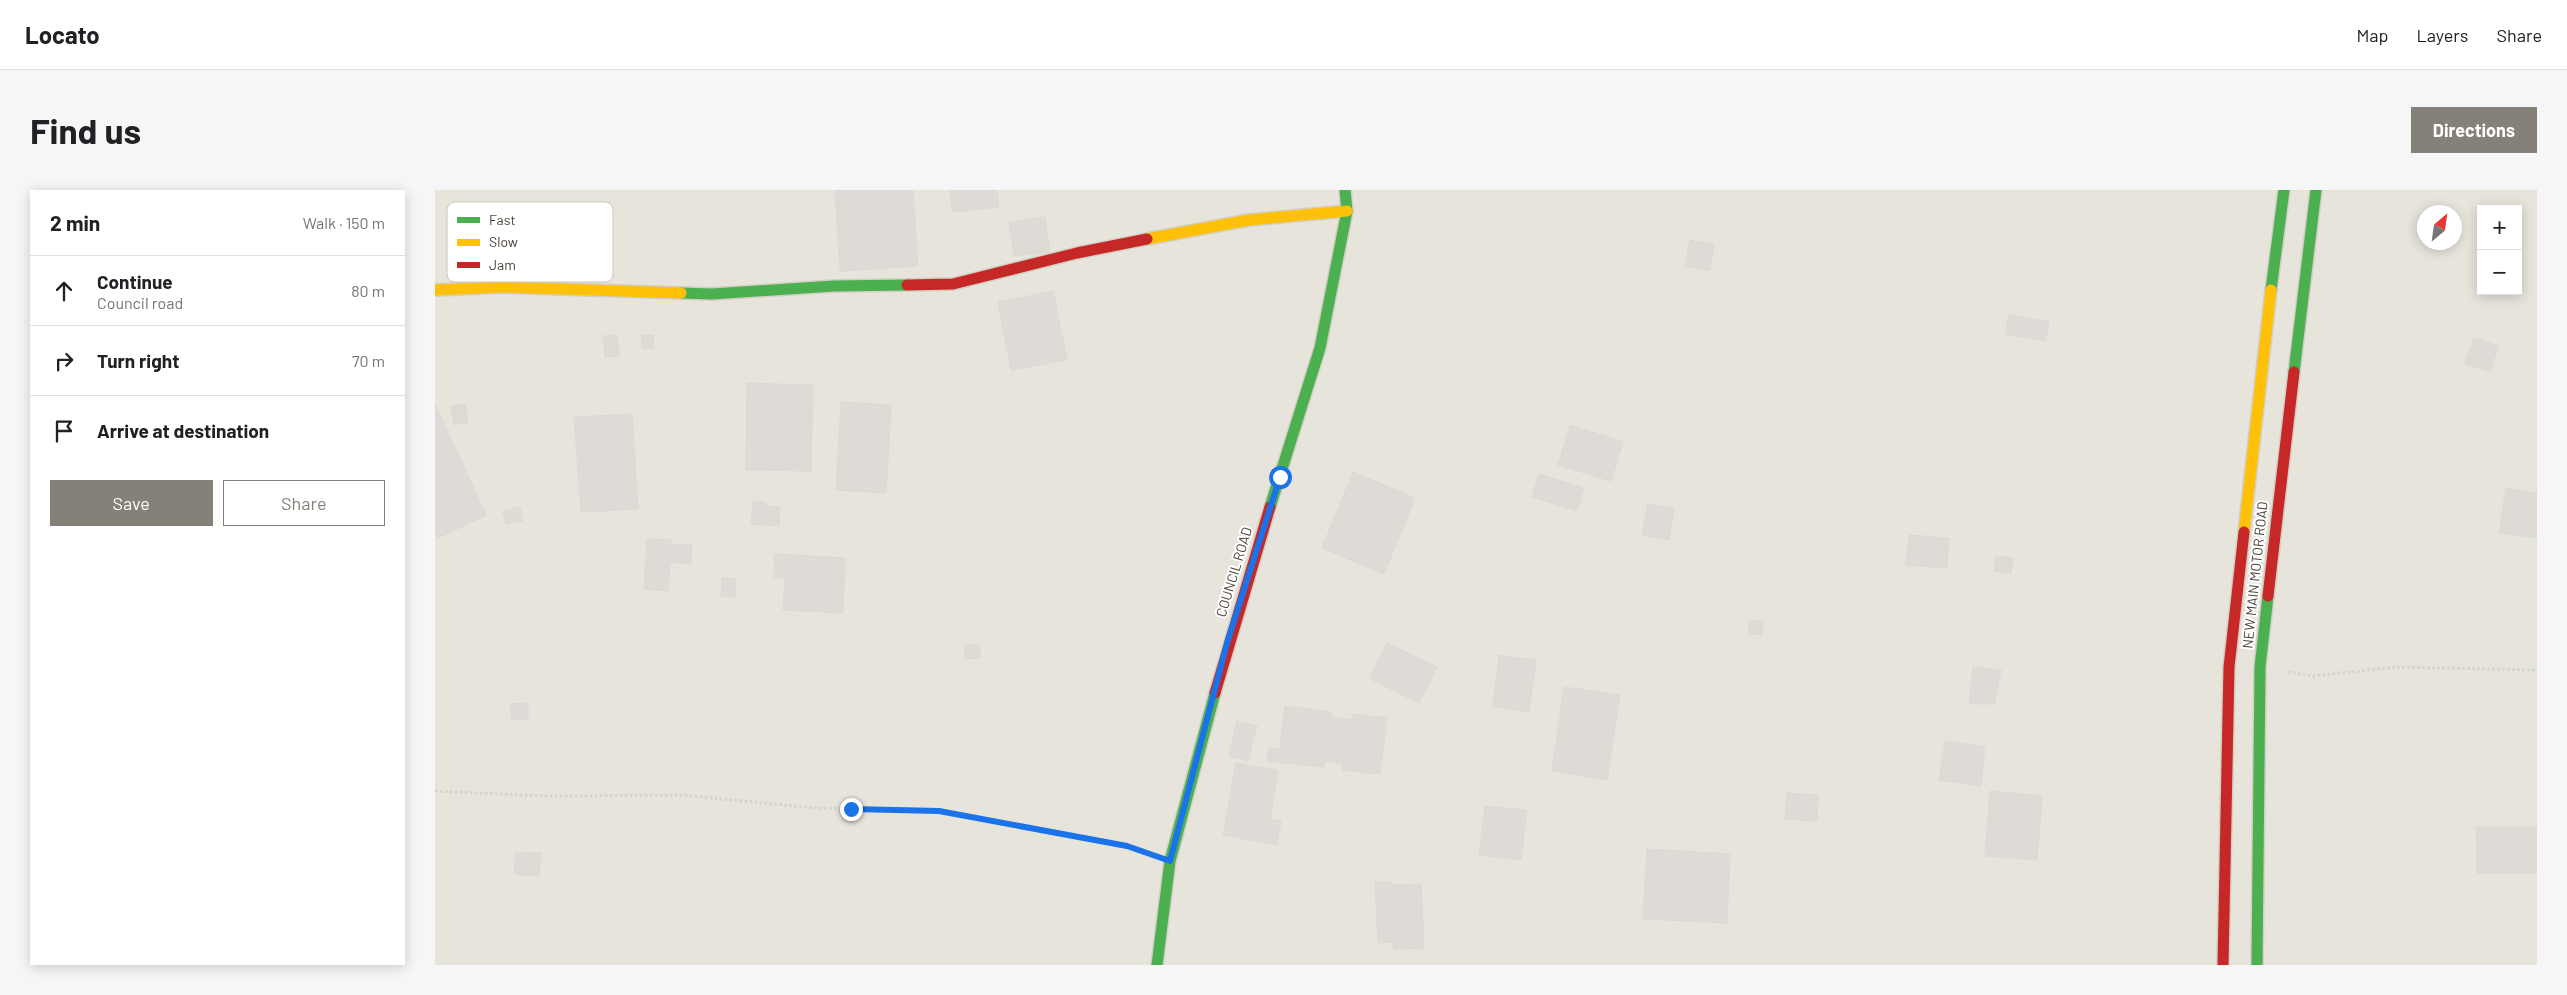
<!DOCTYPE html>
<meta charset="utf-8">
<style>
body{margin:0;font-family:Barlow,sans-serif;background:#f6f6f6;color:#202124}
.controls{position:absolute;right:15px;top:15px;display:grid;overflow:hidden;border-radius:0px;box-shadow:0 2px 12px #0003}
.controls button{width:45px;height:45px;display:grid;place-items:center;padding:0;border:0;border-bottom:1px solid #e0e0e0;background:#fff;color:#202124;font:25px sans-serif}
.compass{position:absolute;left:1982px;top:15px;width:45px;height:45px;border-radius:50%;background:#fff;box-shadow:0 2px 12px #0003;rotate:29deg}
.stop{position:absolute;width:15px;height:15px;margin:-11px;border:4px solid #1a73e8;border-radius:50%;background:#fff}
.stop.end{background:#1a73e8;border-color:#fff;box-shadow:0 1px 5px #0008}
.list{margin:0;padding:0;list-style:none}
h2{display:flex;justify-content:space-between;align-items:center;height:65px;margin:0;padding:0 20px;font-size:21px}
h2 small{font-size:16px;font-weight:400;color:#757577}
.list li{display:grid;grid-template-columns:32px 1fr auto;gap:15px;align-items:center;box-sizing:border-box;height:70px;padding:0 20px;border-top:1px solid #e0e0e0}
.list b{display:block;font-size:19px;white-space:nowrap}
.list p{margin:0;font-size:16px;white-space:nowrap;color:#757577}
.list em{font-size:16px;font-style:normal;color:#757577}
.actions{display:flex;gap:10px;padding:15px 20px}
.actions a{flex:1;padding:11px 0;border:1px solid #868178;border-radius:0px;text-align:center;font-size:18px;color:#868178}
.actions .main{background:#868178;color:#fff}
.icon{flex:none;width:28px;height:28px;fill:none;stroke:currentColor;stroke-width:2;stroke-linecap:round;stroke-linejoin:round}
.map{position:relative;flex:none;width:2102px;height:775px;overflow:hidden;border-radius:0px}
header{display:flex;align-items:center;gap:30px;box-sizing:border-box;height:70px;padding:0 25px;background:#fff;border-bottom:1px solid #e0e0e0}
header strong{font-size:24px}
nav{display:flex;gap:28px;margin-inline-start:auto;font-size:18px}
.intro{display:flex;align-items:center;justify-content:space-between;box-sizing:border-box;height:120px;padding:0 30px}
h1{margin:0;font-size:35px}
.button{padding:12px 22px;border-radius:0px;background:#868178;color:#fff;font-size:18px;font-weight:700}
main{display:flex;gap:30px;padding:0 30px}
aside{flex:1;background:#fff;border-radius:0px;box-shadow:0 2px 12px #0003}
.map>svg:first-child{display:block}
</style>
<header>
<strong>Locato</strong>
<nav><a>Map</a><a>Layers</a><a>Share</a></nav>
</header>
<div class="intro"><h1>Find us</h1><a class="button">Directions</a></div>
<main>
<aside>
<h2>2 min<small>Walk · 150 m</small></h2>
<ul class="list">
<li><svg class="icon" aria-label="ahead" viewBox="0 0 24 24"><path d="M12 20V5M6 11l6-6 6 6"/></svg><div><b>Continue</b><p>Council road</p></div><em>80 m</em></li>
<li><svg class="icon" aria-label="right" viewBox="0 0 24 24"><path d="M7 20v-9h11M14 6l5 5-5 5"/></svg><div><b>Turn right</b></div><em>70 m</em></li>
<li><svg class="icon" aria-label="arrive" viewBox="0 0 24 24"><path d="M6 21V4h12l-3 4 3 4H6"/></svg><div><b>Arrive at destination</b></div></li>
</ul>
<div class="actions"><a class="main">Save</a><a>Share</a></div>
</aside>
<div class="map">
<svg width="2102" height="775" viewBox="0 0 2102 775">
<rect width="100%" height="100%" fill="#f4f2ee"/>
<!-- residential -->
<path fill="#e7e4dc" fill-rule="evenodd" d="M 0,0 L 2102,0 L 2102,775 L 0,775 ZM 2046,19 L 2083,19 L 2083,101 L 2046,101 ZM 1990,22 L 2020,22 L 2020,52 L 1990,52 Z"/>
<!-- building -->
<path fill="#dedbd6" stroke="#dcd9d4" d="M 400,0 L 478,0 L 483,76 L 405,81 Z
M 515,0 L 562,0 L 564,17 L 517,22 Z
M 610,27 L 615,62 L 579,66 L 574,32 Z
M 1255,50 L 1279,55 L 1275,81 L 1250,76 Z
M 618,101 L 632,170 L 576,180 L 563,112 Z
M 1574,125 L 1614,132 L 1610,151 L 1570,144 Z
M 182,145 L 184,166 L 170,167 L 168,146 Z
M 206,145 L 218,145 L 219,158 L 207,159 Z
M 2039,148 L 2063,156 L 2055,182 L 2030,174 Z
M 312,193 L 378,195 L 376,281 L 311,280 Z
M 406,212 L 456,215 L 451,303 L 401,300 Z
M 0,214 L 51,325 L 3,348 L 0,342 Z
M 30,214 L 33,232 L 19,235 L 16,216 Z
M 197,224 L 203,319 L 146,322 L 139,227 Z
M 1135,235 L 1188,252 L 1176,291 L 1123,275 Z
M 918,282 L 980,308 L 949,384 L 887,358 Z
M 1104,284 L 1149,298 L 1142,321 L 1097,307 Z
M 2071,298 L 2102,303 L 2102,348 L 2064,343 Z
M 318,311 L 330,312 L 330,316 L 345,317 L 344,336 L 316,334 Z
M 1213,314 L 1239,319 L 1234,350 L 1207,345 Z
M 85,317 L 88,331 L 71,334 L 68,321 Z
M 1474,345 L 1514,348 L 1512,378 L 1471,375 Z
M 212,349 L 236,350 L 236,354 L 257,355 L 256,374 L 235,372 L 233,401 L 209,399 Z
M 340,364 L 410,368 L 408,423 L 348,420 L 350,388 L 339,387 Z
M 1561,366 L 1578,368 L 1576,383 L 1559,381 Z
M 287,388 L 301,389 L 300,407 L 286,406 Z
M 1314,431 L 1328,431 L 1327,445 L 1314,444 Z
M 952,453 L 1002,477 L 984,513 L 934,488 Z
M 530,455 L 545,455 L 545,468 L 530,469 Z
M 1064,465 L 1101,470 L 1094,522 L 1058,516 Z
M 1538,477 L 1566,480 L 1559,514 L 1534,514 Z
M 1129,497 L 1185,505 L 1172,590 L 1117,581 Z
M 93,513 L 93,529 L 77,530 L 75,514 Z
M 850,516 L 896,522 L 895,527 L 917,530 L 918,524 L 952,528 L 945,584 L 907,580 L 907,573 L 890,571 L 889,577 L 832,571 L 834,558 L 845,560 Z
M 802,531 L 822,536 L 813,571 L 794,566 Z
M 1510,551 L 1550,557 L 1546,596 L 1504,590 Z
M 801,573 L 843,581 L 835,629 L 846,631 L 842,655 L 788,645 Z
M 1555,601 L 1607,606 L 1602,670 L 1550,666 Z
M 1352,603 L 1383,605 L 1382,631 L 1350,629 Z
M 1050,616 L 1092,620 L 1086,670 L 1044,665 Z
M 2041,637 L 2102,637 L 2102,683 L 2042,683 Z
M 1212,659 L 1295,664 L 1292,733 L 1208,729 Z
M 81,662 L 106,663 L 104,686 L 79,684 Z
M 940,692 L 956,692 L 956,695 L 986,694 L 989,758 L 958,759 L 959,752 L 943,753 Z"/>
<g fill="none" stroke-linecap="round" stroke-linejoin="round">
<!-- fast casing -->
<g stroke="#d3cfc5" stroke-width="14">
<path id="fast" d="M 1836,100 L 1849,0
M 246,103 L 277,104 L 399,96 L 472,95
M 1859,182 L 1881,0
M 835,317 L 885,158 L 912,21 L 910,0
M 722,775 L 735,671 L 780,503
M 1822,775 L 1825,477 L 1833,406"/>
</g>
<!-- slow casing -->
<g stroke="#d3cfc5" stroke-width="14">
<path id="slow" d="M 712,49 L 814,30 L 912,21
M 0,100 L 68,97 L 246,103
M 1809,342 L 1836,100"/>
</g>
<!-- jam casing -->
<g stroke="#d3cfc5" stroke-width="14">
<path id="jam" d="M 472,95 L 518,94 L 642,63 L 712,49
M 1833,406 L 1859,182
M 780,503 L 835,317
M 1788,775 L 1794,477 L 1809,342"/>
</g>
<!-- path -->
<path stroke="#d3d2cc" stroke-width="3" stroke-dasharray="2.5 2.5" stroke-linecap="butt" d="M 1853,482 L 1878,486 L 1961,477 L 2102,480
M 0,601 L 111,606 L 246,605 L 381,618 L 505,621 L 692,656 L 708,662"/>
<!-- fast -->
<use href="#fast" stroke="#4caf50" stroke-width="11"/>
<!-- slow -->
<use href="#slow" stroke="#ffc107" stroke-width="11"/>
<!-- jam -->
<use href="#jam" stroke="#c62828" stroke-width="11"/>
</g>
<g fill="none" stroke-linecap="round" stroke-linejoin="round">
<!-- route -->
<path stroke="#1a73e8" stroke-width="6" d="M 416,619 L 504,621 L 692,656 L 735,671 L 792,453 L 845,287"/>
</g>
<g text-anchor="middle" stroke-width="4" stroke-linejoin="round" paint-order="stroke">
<!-- street labels -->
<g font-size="14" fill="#4b4439" stroke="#fff">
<text transform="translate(799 382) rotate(-73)" y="5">COUNCIL ROAD</text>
<text transform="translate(1820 385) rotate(-84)" y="5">NEW MAIN MOTOR ROAD</text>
</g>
</g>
<!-- legend -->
<rect x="12" y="12" width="166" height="80" rx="8" fill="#fff" stroke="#c9c7c4" stroke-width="1"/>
<rect x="22" y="27" width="23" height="6" fill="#4caf50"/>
<rect x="22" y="49" width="23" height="7" fill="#ffc107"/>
<rect x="22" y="72" width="23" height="6" fill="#c62828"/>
<g font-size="14" fill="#4b4439">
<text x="54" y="35">Fast</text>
<text x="54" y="57">Slow</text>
<text x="54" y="80">Jam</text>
</g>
</svg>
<div class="controls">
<button>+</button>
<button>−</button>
</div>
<svg class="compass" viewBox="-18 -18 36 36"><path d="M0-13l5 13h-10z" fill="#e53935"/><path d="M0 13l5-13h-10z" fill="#757577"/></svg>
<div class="stop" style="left:845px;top:287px"></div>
<div class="stop end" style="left:416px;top:619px"></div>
</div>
</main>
